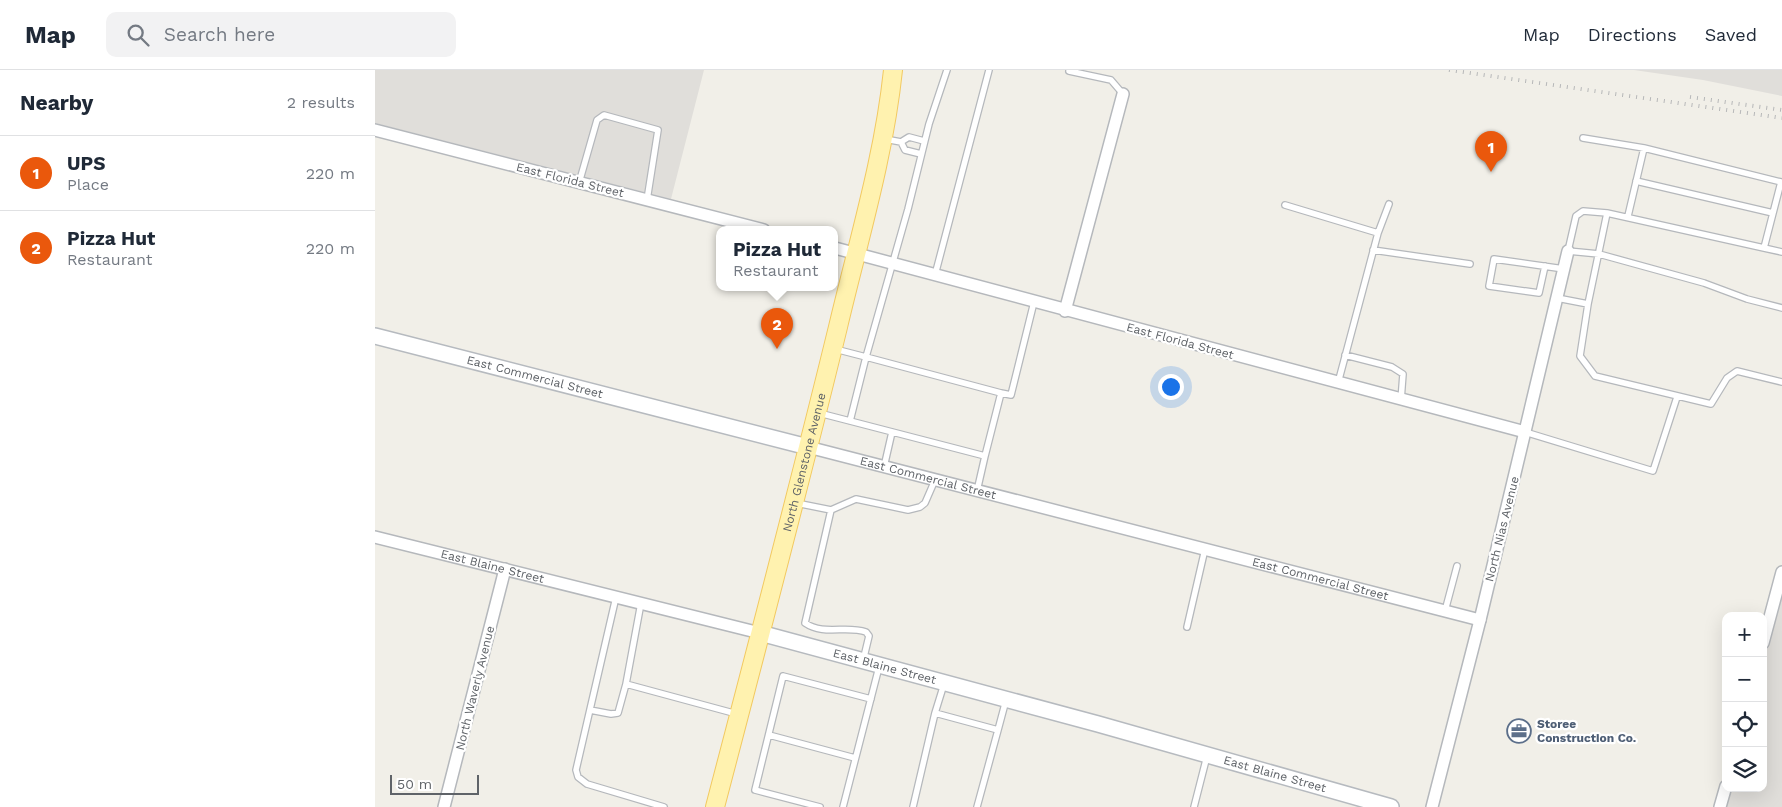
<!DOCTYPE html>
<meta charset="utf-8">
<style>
body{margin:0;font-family:"Work Sans",sans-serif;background:#f2f2f3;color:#1f2937}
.controls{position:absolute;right:15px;bottom:15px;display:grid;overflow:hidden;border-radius:10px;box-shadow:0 5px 20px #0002}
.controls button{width:45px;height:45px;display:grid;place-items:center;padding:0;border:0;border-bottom:1px solid #e0e1e3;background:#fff;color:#1f2937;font:25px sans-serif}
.scale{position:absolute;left:15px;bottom:12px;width:89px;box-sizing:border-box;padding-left:5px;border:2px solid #5f6368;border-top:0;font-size:14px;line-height:18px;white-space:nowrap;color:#5f6368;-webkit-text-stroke:4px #fff;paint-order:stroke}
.you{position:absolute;left:795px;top:316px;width:18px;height:18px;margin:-12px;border:4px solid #fff;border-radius:50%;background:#1a73e8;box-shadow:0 0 0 8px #1a73e833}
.badge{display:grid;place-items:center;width:32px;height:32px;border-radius:50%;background:#ea580c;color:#fff;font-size:16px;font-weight:700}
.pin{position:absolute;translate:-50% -41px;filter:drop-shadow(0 1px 2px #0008)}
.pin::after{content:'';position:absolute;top:26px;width:18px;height:15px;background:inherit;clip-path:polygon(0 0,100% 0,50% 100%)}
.popup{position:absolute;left:341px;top:156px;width:122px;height:65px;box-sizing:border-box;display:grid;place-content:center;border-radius:10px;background:#fff;filter:drop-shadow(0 1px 4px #0005);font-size:16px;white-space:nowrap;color:#747a83}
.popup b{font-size:19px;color:#1f2937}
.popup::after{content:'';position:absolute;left:50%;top:100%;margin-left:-10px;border:10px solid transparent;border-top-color:#fff}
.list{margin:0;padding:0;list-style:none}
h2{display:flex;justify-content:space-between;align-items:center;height:65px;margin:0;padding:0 20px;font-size:21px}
h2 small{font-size:16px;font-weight:400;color:#747a83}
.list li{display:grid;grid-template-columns:32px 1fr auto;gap:15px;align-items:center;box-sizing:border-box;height:75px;padding:0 20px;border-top:1px solid #e0e1e3}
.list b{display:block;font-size:19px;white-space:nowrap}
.list p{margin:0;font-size:16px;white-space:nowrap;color:#747a83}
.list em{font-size:16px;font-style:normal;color:#747a83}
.icon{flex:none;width:28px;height:28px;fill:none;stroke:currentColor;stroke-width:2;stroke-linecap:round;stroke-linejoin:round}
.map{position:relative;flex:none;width:1407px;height:737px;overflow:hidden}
header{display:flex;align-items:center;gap:30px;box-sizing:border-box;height:70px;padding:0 25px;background:#fff;border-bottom:1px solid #e0e1e3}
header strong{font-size:24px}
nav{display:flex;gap:28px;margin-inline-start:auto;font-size:18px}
.search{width:350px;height:45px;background:#f2f2f3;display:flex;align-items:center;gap:12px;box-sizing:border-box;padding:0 18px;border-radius:10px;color:#747a83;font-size:19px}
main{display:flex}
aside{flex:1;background:#fff}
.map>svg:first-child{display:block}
</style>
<header>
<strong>Map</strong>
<div class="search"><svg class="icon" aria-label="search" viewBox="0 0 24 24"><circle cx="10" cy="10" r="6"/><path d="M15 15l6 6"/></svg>Search here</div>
<nav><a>Map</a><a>Directions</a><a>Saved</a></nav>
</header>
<main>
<aside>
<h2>Nearby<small>2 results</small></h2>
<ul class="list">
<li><span class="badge">1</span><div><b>UPS</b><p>Place</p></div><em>220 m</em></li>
<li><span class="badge">2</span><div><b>Pizza Hut</b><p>Restaurant</p></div><em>220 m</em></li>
</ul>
</aside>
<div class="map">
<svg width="1407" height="737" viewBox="0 0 1407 737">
<rect width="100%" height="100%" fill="#f1efe8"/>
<!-- industrial -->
<path fill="#e0deda" d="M 0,0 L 329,0 L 296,129 L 0,53 Z
M 1259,0 L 1407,0 L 1407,26 L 1328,10 Z
M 1407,520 L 1407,737 L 1351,737 L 1355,718 L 1388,718 L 1388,592 Z"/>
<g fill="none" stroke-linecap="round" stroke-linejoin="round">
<!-- lane casing -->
<g stroke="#b5b8bc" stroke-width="8">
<path id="lane" d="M 694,1 L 736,10 L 748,24
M 510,69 L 526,72 L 530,80 L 546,84
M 526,72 L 534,67 L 549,71
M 1261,111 L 1398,143
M 204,113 L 222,50 L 229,45 L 283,60 L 272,130
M 910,135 L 1003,163
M 1232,143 L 1208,141 L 1201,146 L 1193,181 L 1224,184 L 1329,213 L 1372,229 L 1407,238
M 1253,146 L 1269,78
M 1389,178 L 1407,182
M 998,180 L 1095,194
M 1170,196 L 1164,223 L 1114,216 L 1119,189 L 1189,199
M 560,205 L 614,0
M 1182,228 L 1213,234 L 1232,143 L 1389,178 L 1406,112 L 1269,78 L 1208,68
M 1213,234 L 1205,286 L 1220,306 L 1336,334 L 1352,308 L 1362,301 L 1407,312
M 460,279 L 491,287 L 533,139 L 554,54 L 572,0
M 970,285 L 1017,297 L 1028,304 L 1026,330
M 963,313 L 1003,163 L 1014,134
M 444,343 L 475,351 L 491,287 L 626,323
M 475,351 L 610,386 L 602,421
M 1150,362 L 1278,401 L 1302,327
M 610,386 L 626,323 L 636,325 L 659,232
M 509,397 L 517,362
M 421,433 L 456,440 L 481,429 L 533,440 L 545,437 L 550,433 L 560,410
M 456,440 L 430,553 C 449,566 471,555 491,562 L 494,566 L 488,591
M 241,527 L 201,700 L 203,707 L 212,714 L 289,737
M 266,533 L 251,614 L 362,644
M 1070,541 L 1082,496
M 812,557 L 830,479
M 569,614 L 560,643 L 623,660 L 631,630
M 215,640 L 236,644 L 243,643 L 251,614
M 394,665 L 480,688
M 445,737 L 380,720 L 408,606 L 496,629
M 468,737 L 504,597
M 538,737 L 560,643
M 602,737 L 623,660
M 819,737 L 832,686"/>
</g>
<!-- street casing -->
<g stroke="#b5b8bc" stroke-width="14">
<g id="street">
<path d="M 0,60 L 389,160"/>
<path d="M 460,178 L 1150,362"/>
<path d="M 690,241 L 748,24"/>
<path id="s1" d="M 433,377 L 1105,550"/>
<path id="s2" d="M 0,467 L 385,563"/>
<path d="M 1388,573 L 1407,502"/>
<path d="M 69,737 L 130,499"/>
<path d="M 1057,737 L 1105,550 L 1193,181"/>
<path d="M 1345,737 L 1351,716"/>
</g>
</g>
<!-- secondary casing -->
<g stroke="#b6babf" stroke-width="18">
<g id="secondary">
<path id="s3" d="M 0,266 L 433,377"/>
<path id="s4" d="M 385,563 L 723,654 L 1016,737"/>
</g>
</g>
<!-- primary casing -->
<g stroke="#f2c960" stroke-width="20">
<g id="primary">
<path id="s5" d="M 340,737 C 382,577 424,417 463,257 C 483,172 509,87 518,0"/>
</g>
</g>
<!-- lane -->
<use href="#lane" stroke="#fff" stroke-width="5.5"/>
<!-- street -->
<use href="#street" stroke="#fff" stroke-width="11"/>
<!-- secondary -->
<use href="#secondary" stroke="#fff" stroke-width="15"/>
<!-- primary -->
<use href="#primary" stroke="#fff2af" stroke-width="18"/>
<!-- rail -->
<path stroke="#b6b7b8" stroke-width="4" stroke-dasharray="1 6" stroke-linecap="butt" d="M 1074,0 L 1407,48
M 1315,27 L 1407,40"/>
</g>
<!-- icons -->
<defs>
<g id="office-ring" transform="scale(1.25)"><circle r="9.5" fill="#fff" stroke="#5c6f8a" stroke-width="1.5"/><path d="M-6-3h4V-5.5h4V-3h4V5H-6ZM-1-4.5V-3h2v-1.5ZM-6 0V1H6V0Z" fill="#5c6f8a"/></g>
</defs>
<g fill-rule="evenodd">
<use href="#office-ring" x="1144" y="661"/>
</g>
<g text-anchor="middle" stroke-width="4.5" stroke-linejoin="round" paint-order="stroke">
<!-- street labels -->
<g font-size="12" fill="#5f6368" stroke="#fff">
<text transform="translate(195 110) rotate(14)" y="4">East Florida Street</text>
<text transform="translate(805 271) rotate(15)" y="4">East Florida Street</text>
<text dy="4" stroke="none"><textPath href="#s3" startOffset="165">East Commercial Street</textPath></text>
<text dy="4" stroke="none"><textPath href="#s5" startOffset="356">North Glenstone Avenue</textPath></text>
<text dy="4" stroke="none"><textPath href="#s1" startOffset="124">East Commercial Street</textPath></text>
<text transform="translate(1127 459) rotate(-76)" y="4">North Nias Avenue</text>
<text dy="4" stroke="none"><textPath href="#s2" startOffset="121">East Blaine Street</textPath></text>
<text dy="4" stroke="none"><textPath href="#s1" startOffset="529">East Commercial Street</textPath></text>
<text dy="4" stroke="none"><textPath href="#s4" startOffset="129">East Blaine Street</textPath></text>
<text transform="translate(100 618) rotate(-76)" y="4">North Waverly Avenue</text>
<text dy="4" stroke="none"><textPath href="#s4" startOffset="534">East Blaine Street</textPath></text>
</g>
<!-- service labels -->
<g font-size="12" font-weight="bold" fill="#4e5e75" stroke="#fff" text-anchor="start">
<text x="1162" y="658">Storee<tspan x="1162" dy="14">Construction Co.</tspan></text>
</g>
</g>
</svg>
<div class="controls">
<button>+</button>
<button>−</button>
<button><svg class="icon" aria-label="locate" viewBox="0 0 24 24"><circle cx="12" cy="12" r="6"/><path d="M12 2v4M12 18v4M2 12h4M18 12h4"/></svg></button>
<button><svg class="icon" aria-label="layers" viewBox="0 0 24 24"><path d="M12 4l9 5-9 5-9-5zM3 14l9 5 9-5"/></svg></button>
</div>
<div class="scale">50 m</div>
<div class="you"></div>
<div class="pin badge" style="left:1116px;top:102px">1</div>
<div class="pin badge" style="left:402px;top:279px">2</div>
<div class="popup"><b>Pizza Hut</b>Restaurant</div>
</div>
</main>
